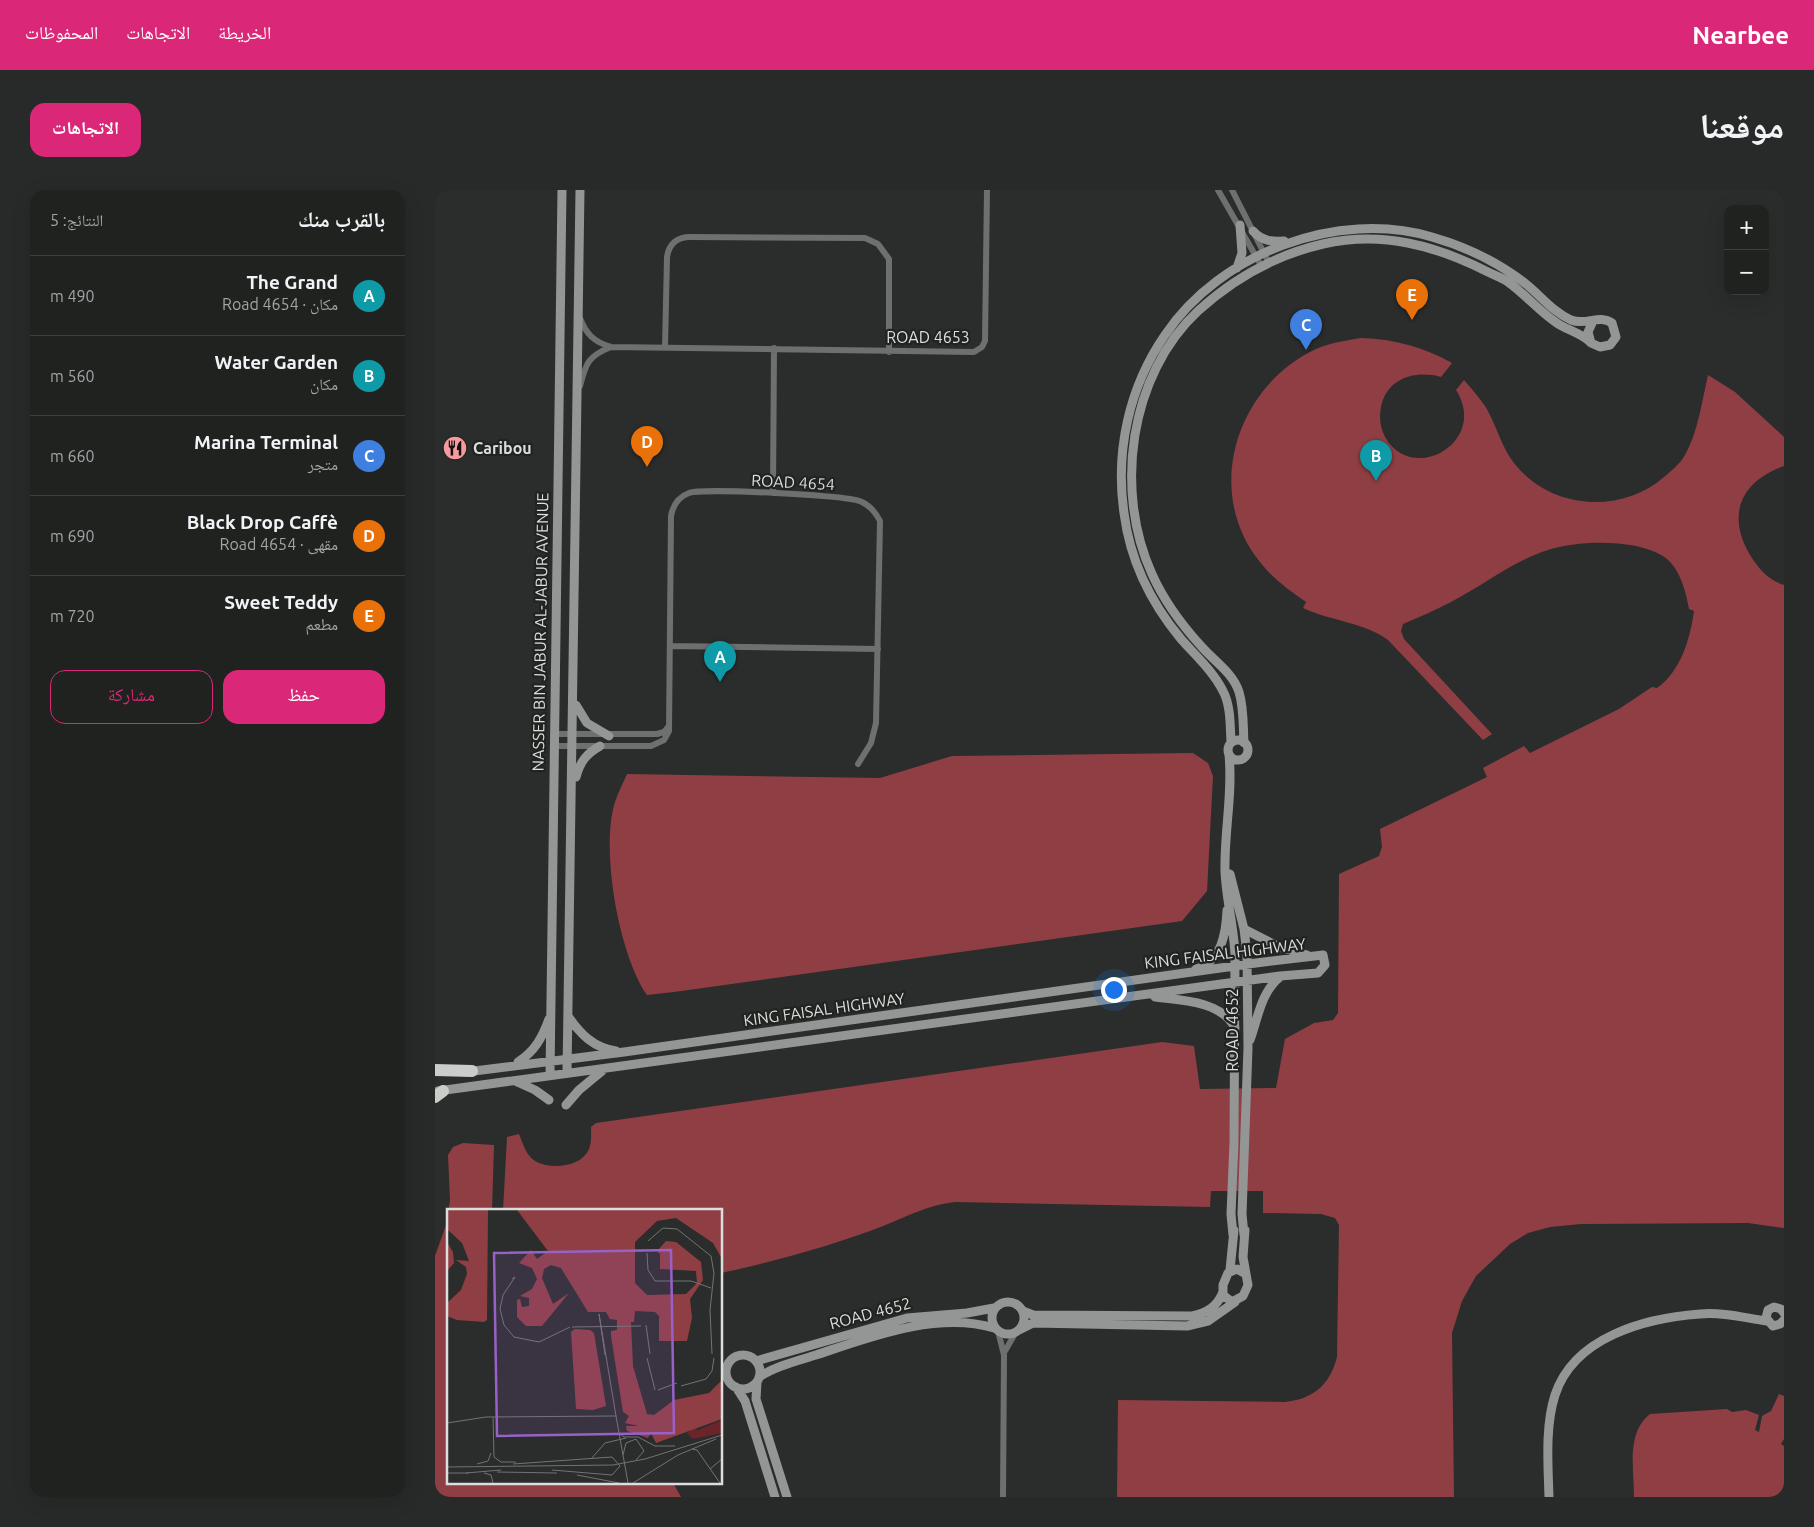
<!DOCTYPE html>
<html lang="ar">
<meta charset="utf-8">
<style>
body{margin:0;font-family:Ubuntu,"Noto Naskh Arabic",sans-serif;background:#282a29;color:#f1f3f6;direction:rtl}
.controls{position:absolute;right:15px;top:15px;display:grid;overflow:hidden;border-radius:10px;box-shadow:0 5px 20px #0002}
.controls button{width:45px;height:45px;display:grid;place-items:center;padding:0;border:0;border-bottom:1px solid #3d3f3e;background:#202220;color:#f1f3f6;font:25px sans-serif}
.you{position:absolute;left:678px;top:799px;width:18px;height:18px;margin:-12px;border:4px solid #fff;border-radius:50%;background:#1a73e8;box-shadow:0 0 0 8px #1a73e833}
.badge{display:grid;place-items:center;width:32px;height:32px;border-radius:50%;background:#db2777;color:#fff;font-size:16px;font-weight:700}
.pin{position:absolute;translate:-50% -41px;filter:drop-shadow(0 1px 2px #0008)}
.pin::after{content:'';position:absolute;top:26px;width:18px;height:15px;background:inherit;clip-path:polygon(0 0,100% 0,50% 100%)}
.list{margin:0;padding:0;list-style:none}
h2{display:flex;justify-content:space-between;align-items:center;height:65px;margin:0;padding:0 20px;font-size:21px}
h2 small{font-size:16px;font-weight:400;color:#a2a4a5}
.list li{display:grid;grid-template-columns:32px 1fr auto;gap:15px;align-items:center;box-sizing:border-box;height:80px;padding:0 20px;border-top:1px solid #3d3f3e}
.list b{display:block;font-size:19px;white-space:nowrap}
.list p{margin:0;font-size:16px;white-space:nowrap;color:#a2a4a5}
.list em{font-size:16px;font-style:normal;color:#a2a4a5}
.actions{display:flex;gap:10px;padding:15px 20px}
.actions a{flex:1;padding:11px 0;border:1px solid #db2777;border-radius:15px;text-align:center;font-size:18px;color:#db2777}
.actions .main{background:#db2777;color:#fff}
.map{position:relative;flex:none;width:1349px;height:1307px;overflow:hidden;direction:ltr;border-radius:15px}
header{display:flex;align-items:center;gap:30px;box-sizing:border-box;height:70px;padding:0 25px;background:#db2777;color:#fff}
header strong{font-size:24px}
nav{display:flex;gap:28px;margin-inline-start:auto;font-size:18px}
.intro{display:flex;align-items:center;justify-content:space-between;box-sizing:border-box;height:120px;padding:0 30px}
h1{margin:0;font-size:35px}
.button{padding:12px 22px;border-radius:15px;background:#db2777;color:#fff;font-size:18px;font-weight:700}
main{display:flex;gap:30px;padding:0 30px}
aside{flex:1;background:#202220;border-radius:15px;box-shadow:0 5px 20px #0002}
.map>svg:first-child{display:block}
</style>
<header>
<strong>Nearbee</strong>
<nav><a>الخريطة</a><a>الاتجاهات</a><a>المحفوظات</a></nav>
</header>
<div class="intro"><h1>موقعنا</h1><a class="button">الاتجاهات</a></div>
<main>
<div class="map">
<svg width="1349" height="1307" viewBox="0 0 1349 1307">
<rect width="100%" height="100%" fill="#2a2d2b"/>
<!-- water -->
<path fill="#8f3f44" d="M 926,148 C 960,149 988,157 1017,173 L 1006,187 C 980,180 952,188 946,217 C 944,227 945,237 950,247 C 978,296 1054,251 1021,200 L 1029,190 C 1038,201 1048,211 1054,223 C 1064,243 1069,264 1085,280 C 1122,320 1188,323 1229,287 C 1236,281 1245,274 1250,265 C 1263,242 1267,211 1273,185 L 1300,202 L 1349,247 L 1349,276 C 1306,291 1291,325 1315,365 C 1324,379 1333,390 1349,395 L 1349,1038 L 1313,1033 L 1146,1034 L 1115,1037 L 1093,1043 L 1075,1054 L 1041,1086 L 1027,1111 L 1017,1143 L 1019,1307 L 682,1307 L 683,1210 L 850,1212 C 878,1209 895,1195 902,1167 L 904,1035 L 900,1028 L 886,1024 L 828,1023 L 828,1001 L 776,1001 L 775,1017 L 520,1012 C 493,1015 473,1026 448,1036 C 400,1055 337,1072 286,1083 L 286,1021 L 68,1021 L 72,947 L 84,944 C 88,954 91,965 100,971 C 115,980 145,977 153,961 C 157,954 156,945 156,937 L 161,933 L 727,852 L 759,856 L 765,899 L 841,898 L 850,849 L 879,833 L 898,830 L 903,823 L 904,684 L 944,666 L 947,657 L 945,639 L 1052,587 L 1048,578 L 1089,556 L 1095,563 L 1184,519 L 1217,497 L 1222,498 C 1246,481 1255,449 1259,421 L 1254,419 C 1251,402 1245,377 1228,366 C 1200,349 1144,350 1113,360 C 1078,371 1049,395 1016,412 C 1001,420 984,427 968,434 L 966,441 L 969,449 L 1057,544 L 1048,550 L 953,450 C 929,432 895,431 868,418 L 871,412 C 854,400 838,389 825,372 C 769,303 800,201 875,162 C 891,153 909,151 926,148 Z
M 758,563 L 773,573 L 778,586 L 772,701 L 747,731 L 239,802 L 212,805 C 184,765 165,659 180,612 C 183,603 188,593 192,584 L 445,588 L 517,566 Z
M 28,953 L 59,955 L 57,1021 L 14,1021 L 14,1293 L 238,1293 L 246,1307 L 0,1307 L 0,1066 L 11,1035 L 15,1010 L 13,965 L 18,957 Z
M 1344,1204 L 1349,1206 L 1349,1249 L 1346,1254 L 1349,1256 L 1349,1307 L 1199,1307 C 1199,1279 1191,1243 1215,1224 L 1292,1219 L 1297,1222 L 1311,1220 L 1324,1225 L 1320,1240 L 1324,1242 L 1327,1226 L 1336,1221 Z"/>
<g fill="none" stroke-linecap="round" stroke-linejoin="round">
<!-- street -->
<path stroke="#6e706f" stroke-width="6" d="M 783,0 L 827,77
M 797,0 L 834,73
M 145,128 C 151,144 159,152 176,157 L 539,162 L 547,157 L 550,151 L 552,0
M 230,157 L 232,67 C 234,54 242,47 255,47 L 430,48 L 443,54 L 454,69 L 454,162
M 145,196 C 151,173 153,166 176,157
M 338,303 L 339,158
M 235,456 L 443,459
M 119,544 L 222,544 L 229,542 L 233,537
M 119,556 L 216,556 L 229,550 L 234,541 L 236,326 C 238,315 243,307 254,303 C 268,298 414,305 427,312 C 435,316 441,323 445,331 L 441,533 L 436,553 L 423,574
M 563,1141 L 569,1165 L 568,1307
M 570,1161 L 581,1142"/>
<!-- secondary -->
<path stroke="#939694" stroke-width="9" d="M 818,41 C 827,51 837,52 849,51
M 802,78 L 807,63 L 805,35
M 141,515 L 152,533 L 174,546
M793 560a10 10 0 1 1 20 0a10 10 0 1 1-20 0Z
M 796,552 C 795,536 796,516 788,501 C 778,481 760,465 746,449 C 716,413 695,370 689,323 C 680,261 694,197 730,145 C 785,63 903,19 997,47 C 1032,57 1063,72 1091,94 C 1106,106 1118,122 1136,130 C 1151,136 1164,124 1177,133 L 1181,147 L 1175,155 L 1165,157 L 1156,153 L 1153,142 L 1158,131
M 809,553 C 808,536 809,518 804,502 C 798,483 779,471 766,456 C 746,434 729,411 717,384 C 679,301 694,185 763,121 C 798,89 841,65 888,54 C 947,41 1000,55 1053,82 C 1059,85 1067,88 1073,92 C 1090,104 1103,120 1119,131 C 1130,140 1145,142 1155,152
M 794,565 C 798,604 789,642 790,681 C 791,709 799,737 800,765 L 799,953 L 796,1024 L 798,1045
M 141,587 C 145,572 151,564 165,556
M 795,684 L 809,739 L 812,764 L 813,858 L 807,1024 L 809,1045
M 809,739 L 844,757 L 872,765
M 761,779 C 787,771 791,743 792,720
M 720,807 C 746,810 787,811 800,838
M 133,826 C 145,844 159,858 181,861
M 815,850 C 823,828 826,802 845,787
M 83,872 C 100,861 107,848 114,829
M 132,883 L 145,0
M 115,885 L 127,0
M 80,891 L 100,900 L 114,910
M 3,901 L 845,786 L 883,783 L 890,775 L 888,765 L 821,773 L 189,862 L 31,882
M 131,915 L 144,900 L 167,881
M 810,1040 L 808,1067 L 811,1084
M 802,1079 L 811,1084 L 813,1095 L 808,1106 L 797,1112 L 788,1105 L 788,1095 L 793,1083 Z
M 795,1080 L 799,1040
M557 1128a16 16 0 1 1 32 0a16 16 0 1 1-32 0Z
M 588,1121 L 598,1125 L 757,1126 C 772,1123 782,1117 788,1102
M 1349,1123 L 1346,1119 L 1339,1117 L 1333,1120 L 1331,1128 L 1338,1136 L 1345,1134 L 1349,1130
M 584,1140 L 598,1133 L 752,1136 L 773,1131 L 800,1112
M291 1182a17 17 0 1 1 34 0a17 17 0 1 1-34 0Z
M 321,1171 L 472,1128 L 532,1123 L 559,1118
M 324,1187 C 341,1176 362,1171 381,1165 C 435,1147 502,1121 559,1138
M 322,1192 L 321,1209 L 352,1307
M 301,1197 L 310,1211 L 340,1307
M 1114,1307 C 1113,1274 1110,1236 1120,1205 C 1139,1147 1210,1128 1265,1124 C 1288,1122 1310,1128 1332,1131"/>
<!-- highway -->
<path stroke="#cacecb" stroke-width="12" d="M 0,880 L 37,881
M 0,907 L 8,901"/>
</g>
<!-- icons -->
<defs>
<g id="restaurant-disc" transform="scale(1.25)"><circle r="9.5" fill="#f59b9d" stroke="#202421"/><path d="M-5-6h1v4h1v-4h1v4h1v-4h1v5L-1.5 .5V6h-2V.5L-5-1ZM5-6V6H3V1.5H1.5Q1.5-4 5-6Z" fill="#111"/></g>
</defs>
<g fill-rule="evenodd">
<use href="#restaurant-disc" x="20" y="258"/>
</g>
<g text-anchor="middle" stroke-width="4.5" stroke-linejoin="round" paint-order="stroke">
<!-- street labels -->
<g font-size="16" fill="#dcdedd" stroke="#202421">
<text x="493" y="153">ROAD 4653</text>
<text transform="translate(358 292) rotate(3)" y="6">ROAD 4654</text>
<text transform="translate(105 442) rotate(-89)" y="6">NASSER BIN JABUR AL-JABUR AVENUE</text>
<text transform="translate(790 763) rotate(-7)" y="6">KING FAISAL HIGHWAY</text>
<text transform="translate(389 819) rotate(-8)" y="6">KING FAISAL HIGHWAY</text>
<text transform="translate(797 840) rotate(-90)" y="6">ROAD 4652</text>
<text transform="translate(435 1123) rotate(-15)" y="6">ROAD 4652</text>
</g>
<!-- poi labels -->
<g font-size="16" font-weight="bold" fill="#dcdedd" stroke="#202421" text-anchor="start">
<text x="38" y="264">Caribou</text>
</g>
</g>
<!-- overview -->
<g transform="translate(12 1019)">
<rect width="275" height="275" fill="#2a2d2b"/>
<path d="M 275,211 L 275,224 L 246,230 L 240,224 L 246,219 L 251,221 Z" fill="#6c242b"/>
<path d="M 0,1 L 41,1 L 40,111 L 37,113 L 10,111 L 0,107 L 0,94 L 14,81 L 20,65 L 19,58 L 9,51 L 22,52 L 15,34 L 0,20 ZM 70,1 L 275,1 L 275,50 L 266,34 L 229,9 L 210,12 L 188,33 L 188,74 L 200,86 L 239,85 L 250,74 L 249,62 L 213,60 L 213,45 L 210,42 L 219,32 L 229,33 L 254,53 L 256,71 L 243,90 L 245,109 L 240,132 L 212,132 L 212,107 L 208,103 L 188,102 L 187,113 L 184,113 L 186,157 L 200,205 L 207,206 L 227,191 L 262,184 L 275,171 L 275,210 L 209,234 L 204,224 L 201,229 L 180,222 L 179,217 L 192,217 L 178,214 L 182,207 L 176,203 L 164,127 L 164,122 L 170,121 L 170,111 L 163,110 L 159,103 L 141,103 L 114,59 L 104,56 L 97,60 L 95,69 L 106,95 L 122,84 L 95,117 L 79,117 L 70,108 L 70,91 L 73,90 L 75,98 L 82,97 L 82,89 L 73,87 L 85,80 L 90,70 L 85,59 L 72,54 L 84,41 L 90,50 L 101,42 ZM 0,33 L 6,43 L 7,54 L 0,62 ZM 128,120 L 143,121 L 147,124 L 159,197 L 146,201 L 129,200 L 124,123 Z" fill="#8f3f44"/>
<path fill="none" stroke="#717472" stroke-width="1" d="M 201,32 L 216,19 L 230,20 L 264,47 L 267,64 L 263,101 L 265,145M 200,44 L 201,61 L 208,72 L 244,72 L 264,79M 65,70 L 68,68 L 56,86 L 53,100 L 57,116 L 67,128 L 92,133 L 123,118M 152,105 L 169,207M 152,105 L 158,146M 199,116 L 203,145M 125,118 L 194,117M 200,149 L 208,181M 234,177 L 259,170 L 265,162 L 267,149M 211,181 L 230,174M 46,208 L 47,248 L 54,253 L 69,253M 0,214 L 39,208 L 169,207 L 181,274M 172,224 L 177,228 L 191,228 L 208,237 L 228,237M 245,240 L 250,241 L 273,274M 176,246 L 179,234 L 189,230 L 197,242 L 189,251M 144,250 L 158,234 L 179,229M 30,255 L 41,252 L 44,244M 66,255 L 165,248 L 173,257 L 165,266 L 105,261M 0,258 L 166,256 L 198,250 L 275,226M 263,260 L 275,250M 50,263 L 110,264M 0,264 L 22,264M 19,264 L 54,261M 37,264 L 44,266 L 46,274M 130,266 L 172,274M 186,274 L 231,246 L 269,230"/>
<path fill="#9861c8" fill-opacity="0.15" stroke="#9861c8" stroke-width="2.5" d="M 224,41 L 227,224 L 50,227 L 47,44 Z"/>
<rect width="275" height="275" fill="none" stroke="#dcdedd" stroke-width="2.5"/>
</g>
</svg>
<div class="controls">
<button>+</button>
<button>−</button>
</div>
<div class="you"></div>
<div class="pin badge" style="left:285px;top:492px;background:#0f9aa8">A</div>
<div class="pin badge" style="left:941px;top:291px;background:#0f9aa8">B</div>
<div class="pin badge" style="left:871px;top:160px;background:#3f7fe0">C</div>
<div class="pin badge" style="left:212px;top:277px;background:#e8710a">D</div>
<div class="pin badge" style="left:977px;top:130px;background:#e8710a">E</div>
</div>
<aside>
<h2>بالقرب منك<small>النتائج: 5</small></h2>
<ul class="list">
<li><span class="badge" style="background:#0f9aa8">A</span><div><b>The Grand</b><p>مكان · Road 4654</p></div><em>490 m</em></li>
<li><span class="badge" style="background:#0f9aa8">B</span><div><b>Water Garden</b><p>مكان</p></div><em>560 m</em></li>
<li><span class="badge" style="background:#3f7fe0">C</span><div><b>Marina Terminal</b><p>متجر</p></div><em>660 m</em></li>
<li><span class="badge" style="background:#e8710a">D</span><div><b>Black Drop Caffè</b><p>مقهى · Road 4654</p></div><em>690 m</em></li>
<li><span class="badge" style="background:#e8710a">E</span><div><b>Sweet Teddy</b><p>مطعم</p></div><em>720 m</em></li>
</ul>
<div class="actions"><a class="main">حفظ</a><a>مشاركة</a></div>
</aside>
</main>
